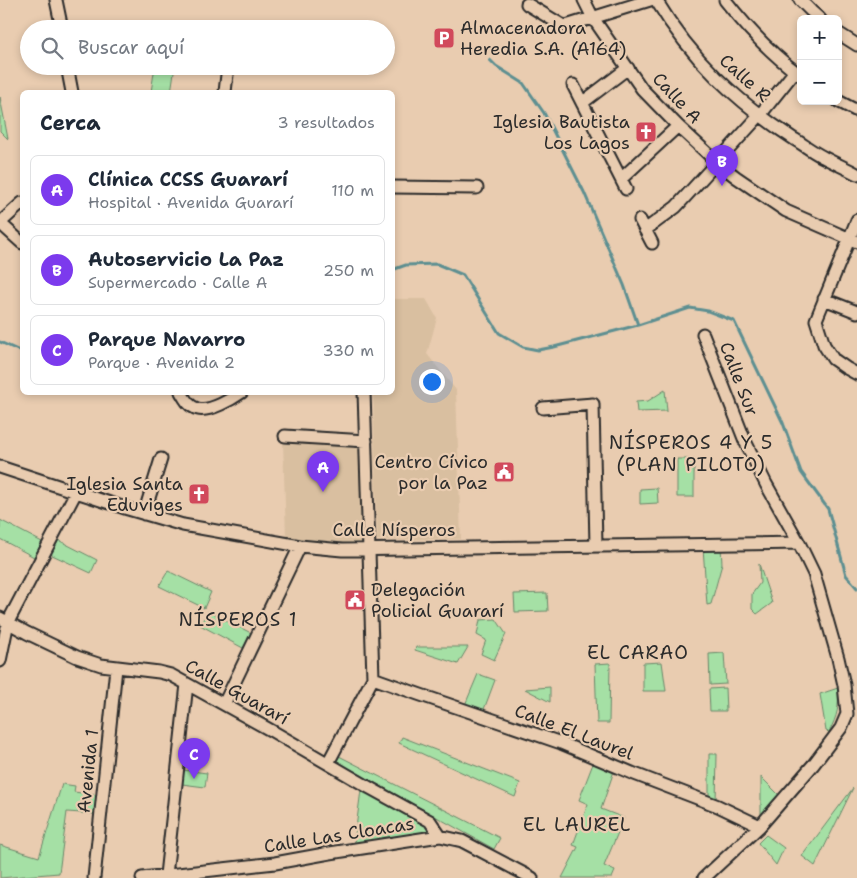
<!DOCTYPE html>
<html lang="es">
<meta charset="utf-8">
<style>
body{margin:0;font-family:"Shantell Sans",sans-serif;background:#f6f6f7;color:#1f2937}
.controls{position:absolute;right:15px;top:15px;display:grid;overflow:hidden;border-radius:8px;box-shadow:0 2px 8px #0003}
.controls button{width:45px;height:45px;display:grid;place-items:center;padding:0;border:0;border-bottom:1px solid #e0e1e3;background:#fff;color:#1f2937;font:25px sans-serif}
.you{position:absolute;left:431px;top:381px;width:18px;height:18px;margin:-12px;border:4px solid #fff;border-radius:50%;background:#1a73e8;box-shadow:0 0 0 8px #1a73e833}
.badge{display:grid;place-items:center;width:32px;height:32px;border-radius:50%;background:#7c3aed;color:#fff;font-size:16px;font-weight:700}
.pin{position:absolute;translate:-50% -41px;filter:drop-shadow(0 1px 2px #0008)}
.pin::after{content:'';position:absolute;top:26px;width:18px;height:15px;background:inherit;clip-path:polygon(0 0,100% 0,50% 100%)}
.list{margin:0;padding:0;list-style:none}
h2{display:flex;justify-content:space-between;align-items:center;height:65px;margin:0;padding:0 20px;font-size:21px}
h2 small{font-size:16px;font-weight:400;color:#747a83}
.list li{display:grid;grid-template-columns:32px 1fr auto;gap:15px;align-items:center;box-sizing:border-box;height:70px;margin:0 10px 10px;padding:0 10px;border:1px solid #e0e1e3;border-radius:8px}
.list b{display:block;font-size:19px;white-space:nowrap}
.list p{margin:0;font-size:16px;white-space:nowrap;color:#747a83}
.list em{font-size:16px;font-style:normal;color:#747a83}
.icon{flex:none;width:28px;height:28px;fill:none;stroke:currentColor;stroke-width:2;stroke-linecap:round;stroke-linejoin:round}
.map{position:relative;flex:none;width:857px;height:878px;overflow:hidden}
.search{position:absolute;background:#fff;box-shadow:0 2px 8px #0003;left:20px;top:20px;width:375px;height:55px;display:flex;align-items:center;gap:12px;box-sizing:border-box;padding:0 18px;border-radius:28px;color:#747a83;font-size:19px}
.panel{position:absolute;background:#fff;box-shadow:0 2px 8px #0003;left:20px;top:90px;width:375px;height:305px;border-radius:8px}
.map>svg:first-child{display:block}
</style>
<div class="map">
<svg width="857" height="878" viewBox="0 0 857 878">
<rect width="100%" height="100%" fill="#e9ccb0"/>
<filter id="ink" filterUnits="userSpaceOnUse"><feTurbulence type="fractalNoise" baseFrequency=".02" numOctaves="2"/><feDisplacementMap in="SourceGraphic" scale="10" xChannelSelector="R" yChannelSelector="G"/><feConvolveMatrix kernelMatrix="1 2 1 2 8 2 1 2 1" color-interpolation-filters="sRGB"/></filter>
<g filter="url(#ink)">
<!-- built -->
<path fill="#d9bfa0" d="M 393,299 L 426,299 L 437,318 L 427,354 L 456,390 L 461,539 L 377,540 L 373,393 L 392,392 Z
M 283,441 L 360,445 L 362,545 L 286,538 Z"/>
<!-- green -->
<path fill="#a5e0a5" stroke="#688668" d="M 155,66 L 175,66 L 171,92 L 151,92 Z
M 0,97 L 8,139 L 0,131 Z
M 665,390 L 667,411 L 637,412 L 636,402 L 648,401 Z
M 677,459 L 694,459 L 694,497 L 677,497 Z
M 657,488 L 658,503 L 640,504 L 640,489 Z
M 0,520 L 42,542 L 34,557 L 0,539 Z
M 58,540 L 97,560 L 91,573 L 50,554 Z
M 721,546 L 722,564 L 711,604 L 707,605 L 703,547 Z
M 759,564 L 772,603 L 757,614 L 752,609 L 752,594 L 760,583 Z
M 168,571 L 211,592 L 204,608 L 159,586 Z
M 547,593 L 548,611 L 515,612 L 514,594 Z
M 208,611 L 251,633 L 243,648 L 200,625 Z
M 496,619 L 506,634 L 494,660 L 481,654 L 486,640 L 477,635 L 480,620 Z
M 416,647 L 468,647 L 458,664 L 415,650 Z
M 724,653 L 726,684 L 710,685 L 709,654 Z
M 662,662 L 666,691 L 643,691 L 643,663 Z
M 610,663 L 609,723 L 597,723 L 595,664 Z
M 478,674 L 495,680 L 483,712 L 465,705 Z
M 550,687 L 550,702 L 525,689 Z
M 725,688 L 726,711 L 710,711 L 709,689 Z
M 838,688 C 839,708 838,714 829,732 L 826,731 L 820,694 Z
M 402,737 L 520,783 L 515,797 L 399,743 Z
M 709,754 L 717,754 L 716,802 L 709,800 Z
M 339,756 L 500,838 L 494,849 L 336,761 Z
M 594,761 L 614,771 L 601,809 L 624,818 L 604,866 L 615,871 L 612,878 L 562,878 L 578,847 L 573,845 L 588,804 L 579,800 Z
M 183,770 L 207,773 L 205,787 L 182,784 Z
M 761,777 L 779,795 L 761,817 Z
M 62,784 L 75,786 L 74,792 L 98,795 L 96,814 L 67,812 L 59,873 L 0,878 L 0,845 L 39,857 Z
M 853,788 L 815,866 L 802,856 Z
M 361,790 L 427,824 L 429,832 L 354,843 Z
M 766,835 L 784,848 L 776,865 L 758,843 Z"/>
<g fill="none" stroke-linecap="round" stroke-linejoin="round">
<!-- stream -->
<path stroke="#5d8f91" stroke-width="3" d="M 490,60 L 496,66 L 523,83 L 544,113 L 584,192 L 624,285 L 638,325
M 392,270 L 406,265 L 437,264 L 463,275 L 499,333 L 523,347 L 538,350 L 554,347 L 638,325 L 690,308 L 708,311 L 734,321 L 783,423 L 801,472 L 828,509 L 846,575 L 857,588
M 0,342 L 22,352"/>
<!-- minor casing -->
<g stroke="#2b2b2b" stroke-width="15">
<path id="minor" d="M 56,0 L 62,29
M 584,0 L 593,18 L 642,89 L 678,126 L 718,163 L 736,177 L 786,211 L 857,242
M 656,0 C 692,60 736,101 794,139 C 804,145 813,152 823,157 C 834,163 846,168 857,174
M 725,0 C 747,28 771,54 800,75
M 800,0 L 811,11 L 820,19
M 527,4 L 560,24 L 566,26 L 650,0
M 838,33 L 857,45
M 67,66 L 72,92
M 573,85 L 626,189
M 225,92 L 228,66
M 838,101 L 857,111
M 582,103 L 628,68
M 621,179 L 678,126
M 392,187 L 477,188
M 640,220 L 652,243
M 857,220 L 816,320 L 824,345 L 833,359 L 846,368 L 857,374
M 0,223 L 22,203
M 0,223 L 22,243
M 645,230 L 676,207 L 760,115 L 795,71
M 824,299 L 857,312
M 703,334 L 745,441 L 766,484 L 799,543 L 814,574 L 838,658 L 844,685 L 847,714 L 841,728 L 813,765 L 760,826 L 704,878
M 181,392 C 185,399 189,407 198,409 C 210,412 232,399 242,392
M 543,408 L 593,404 L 596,546
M 285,436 L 366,441
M 0,467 L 128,509 L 183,525 L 300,546 L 342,550 L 799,543
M 144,514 L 161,459
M 0,618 L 27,633 L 77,657 L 101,665 L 159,672 L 171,675 L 272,731 L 370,788 L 430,821 L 440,836
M 0,661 L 8,622 L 76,492
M 373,678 L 418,694 L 561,743 L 632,773 L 718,806 L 760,826
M 224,704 L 300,546
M 328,763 L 373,678 L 364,392
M 166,875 L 187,684
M 94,878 L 116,668
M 142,878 L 275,863 L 330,853 L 440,836 L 462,841 L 532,878"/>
</g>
<!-- minor -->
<use href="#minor" stroke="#e9ccb0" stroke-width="11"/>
</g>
</g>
<!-- icons -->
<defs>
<g id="parking-square" transform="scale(1.125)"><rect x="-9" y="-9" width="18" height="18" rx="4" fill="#d1495b" stroke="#e9ccb0"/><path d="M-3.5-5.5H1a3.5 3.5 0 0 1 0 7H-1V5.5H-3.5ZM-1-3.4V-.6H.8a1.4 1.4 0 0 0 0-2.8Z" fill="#fff"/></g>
<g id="church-square" transform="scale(1.125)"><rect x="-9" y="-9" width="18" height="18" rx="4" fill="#d1495b" stroke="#e9ccb0"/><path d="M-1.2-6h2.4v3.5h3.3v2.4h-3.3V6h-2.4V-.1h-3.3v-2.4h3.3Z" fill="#fff"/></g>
<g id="civic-square" transform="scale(1.125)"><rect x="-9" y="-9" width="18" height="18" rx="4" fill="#d1495b" stroke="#e9ccb0"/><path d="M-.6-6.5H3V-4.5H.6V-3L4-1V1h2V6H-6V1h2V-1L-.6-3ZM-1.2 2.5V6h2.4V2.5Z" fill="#fff"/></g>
</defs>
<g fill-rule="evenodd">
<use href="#parking-square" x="444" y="38"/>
<use href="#church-square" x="646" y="132"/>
<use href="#civic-square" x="504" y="472"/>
<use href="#church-square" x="199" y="494"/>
<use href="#civic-square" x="355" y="600"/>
</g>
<g text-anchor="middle" stroke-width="4.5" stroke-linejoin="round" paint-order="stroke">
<!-- poi labels -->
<g font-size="18" fill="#2b2b2b" stroke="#e9ccb0" text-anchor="end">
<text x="460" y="34" text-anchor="start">Almacenadora<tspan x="460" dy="21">Heredia S.A. (A164)</tspan></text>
<text x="630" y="128">Iglesia Bautista<tspan x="630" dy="21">Los Lagos</tspan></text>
<text x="488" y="468">Centro Cívico<tspan x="488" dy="21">por la Paz</tspan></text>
<text x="183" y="490">Iglesia Santa<tspan x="183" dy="21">Eduviges</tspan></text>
<text x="371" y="596" text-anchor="start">Delegación<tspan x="371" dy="21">Policial Guararí</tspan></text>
</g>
<!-- street labels -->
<g font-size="18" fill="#2b2b2b" stroke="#e9ccb0">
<text transform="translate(745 78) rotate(42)" y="6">Calle R</text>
<text transform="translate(677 98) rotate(47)" y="6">Calle A</text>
<text transform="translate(739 379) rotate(69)" y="6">Calle Sur</text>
<text x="394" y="536">Calle Nísperos</text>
<text transform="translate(237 692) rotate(29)" y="6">Calle Guararí</text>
<text transform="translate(574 732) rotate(21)" y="6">Calle El Laurel</text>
<text transform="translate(88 771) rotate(-84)" y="6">Avenida 1</text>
<text transform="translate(339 835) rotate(-9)" y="6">Calle Las Cloacas</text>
</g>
<!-- neighbourhood labels -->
<g font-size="19" letter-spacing="1" fill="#2b2b2b" stroke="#e9ccb0">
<text x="691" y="449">NÍSPEROS 4 Y 5<tspan x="691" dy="22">(PLAN PILOTO)</tspan></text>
<text x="238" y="626">NÍSPEROS 1</text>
<text x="638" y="659">EL CARAO</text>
<text x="577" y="831">EL LAUREL</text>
</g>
</g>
</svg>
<div class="controls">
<button>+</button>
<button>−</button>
</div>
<div class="you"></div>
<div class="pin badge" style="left:323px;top:492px">A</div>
<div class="pin badge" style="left:722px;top:186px">B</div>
<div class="pin badge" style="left:194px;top:779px">C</div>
<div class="search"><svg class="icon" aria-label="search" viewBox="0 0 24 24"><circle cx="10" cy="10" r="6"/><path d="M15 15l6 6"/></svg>Buscar aquí</div>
<section class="panel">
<h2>Cerca<small>3 resultados</small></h2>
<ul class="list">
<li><span class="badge">A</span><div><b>Clínica CCSS Guararí</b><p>Hospital · Avenida Guararí</p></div><em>110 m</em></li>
<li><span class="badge">B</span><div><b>Autoservicio La Paz</b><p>Supermercado · Calle A</p></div><em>250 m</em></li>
<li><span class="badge">C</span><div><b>Parque Navarro</b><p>Parque · Avenida 2</p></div><em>330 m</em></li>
</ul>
</section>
</div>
